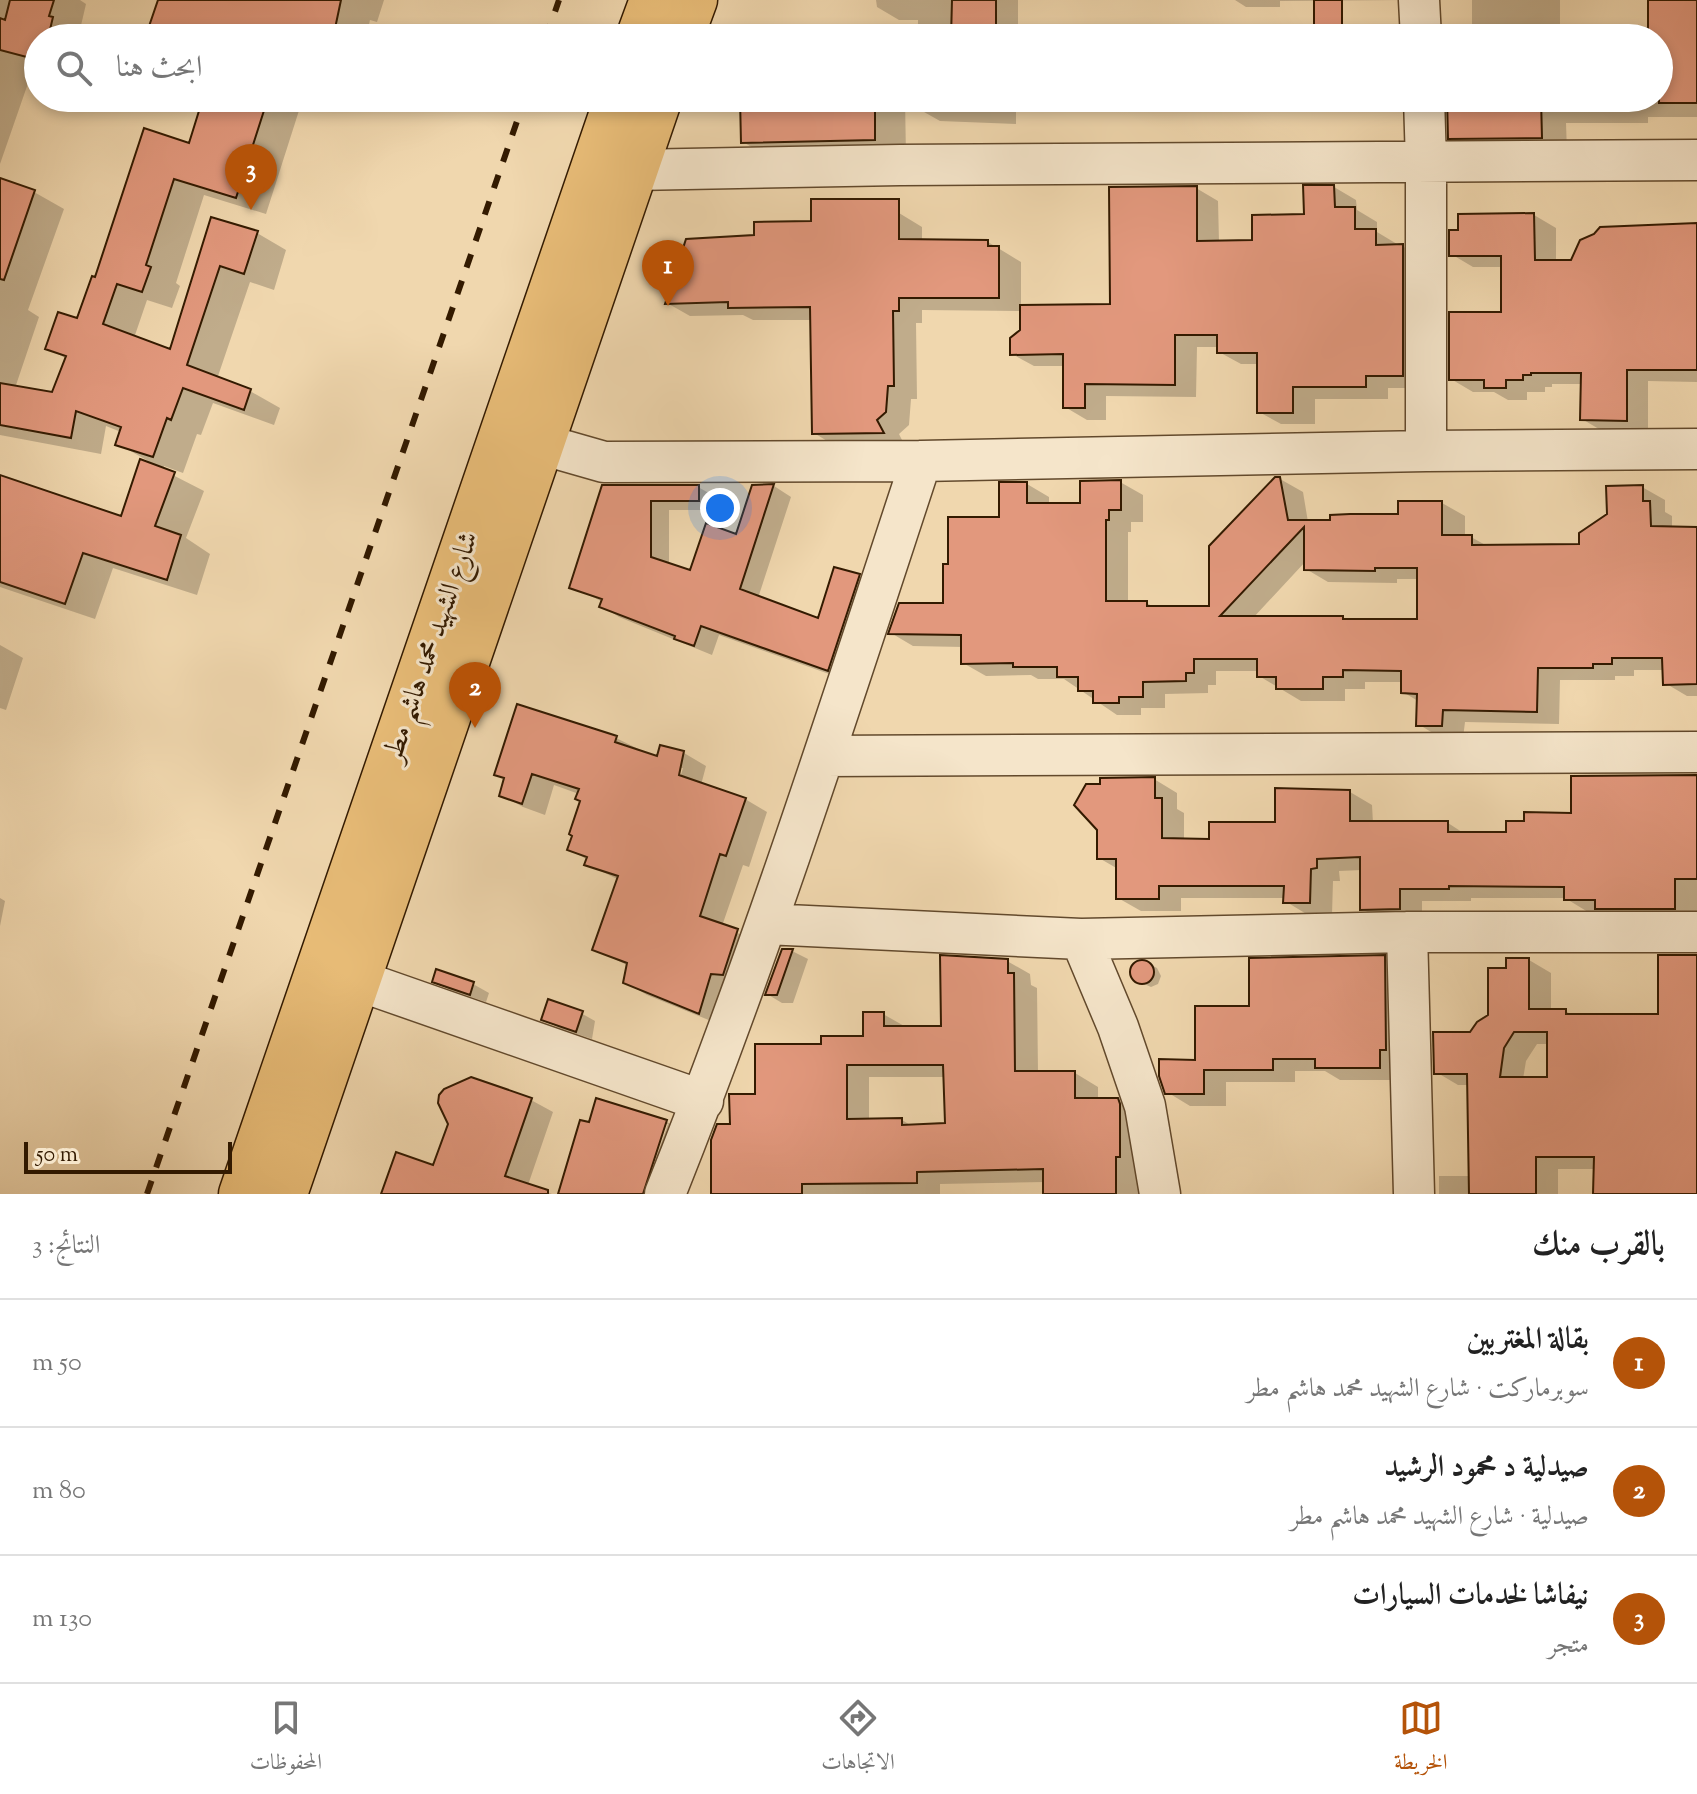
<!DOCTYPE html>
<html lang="ar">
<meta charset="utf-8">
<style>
body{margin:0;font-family:"Sorts Mill Goudy",Amiri,serif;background:#f6f6f6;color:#222;direction:rtl}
.scale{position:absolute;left:24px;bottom:20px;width:208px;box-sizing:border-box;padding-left:8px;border:4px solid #331a00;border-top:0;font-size:22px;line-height:28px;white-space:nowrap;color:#331a00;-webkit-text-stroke:6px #f5e5ca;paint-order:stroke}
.you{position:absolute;left:720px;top:508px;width:28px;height:28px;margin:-20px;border:6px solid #fff;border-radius:50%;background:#1a73e8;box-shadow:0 0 0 12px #1a73e833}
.badge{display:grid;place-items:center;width:52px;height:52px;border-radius:50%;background:#b45309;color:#fff;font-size:26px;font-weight:700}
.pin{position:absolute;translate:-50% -66px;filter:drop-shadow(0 2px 4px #0008)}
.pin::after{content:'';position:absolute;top:42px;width:28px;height:24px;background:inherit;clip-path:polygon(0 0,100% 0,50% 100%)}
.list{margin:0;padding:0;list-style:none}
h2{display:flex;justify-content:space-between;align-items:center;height:104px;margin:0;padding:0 32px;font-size:34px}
h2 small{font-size:26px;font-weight:400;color:#767676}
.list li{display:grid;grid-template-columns:52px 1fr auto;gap:24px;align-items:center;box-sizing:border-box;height:128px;padding:0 32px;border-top:2px solid #e0e0e0}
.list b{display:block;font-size:30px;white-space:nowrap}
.list p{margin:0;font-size:26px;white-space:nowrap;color:#767676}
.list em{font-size:26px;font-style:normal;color:#767676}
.icon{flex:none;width:44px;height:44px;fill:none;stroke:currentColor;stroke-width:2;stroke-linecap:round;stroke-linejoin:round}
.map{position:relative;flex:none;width:1697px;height:1194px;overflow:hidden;direction:ltr}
.search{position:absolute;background:#fff;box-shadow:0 4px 12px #0003;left:24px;right:24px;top:24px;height:88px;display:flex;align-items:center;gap:20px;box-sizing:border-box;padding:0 28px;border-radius:44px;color:#767676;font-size:30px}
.sheet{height:488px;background:#fff}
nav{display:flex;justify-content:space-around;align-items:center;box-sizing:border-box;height:112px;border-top:2px solid #e0e0e0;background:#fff;font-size:22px;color:#767676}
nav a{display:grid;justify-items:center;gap:4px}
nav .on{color:#b45309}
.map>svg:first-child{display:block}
</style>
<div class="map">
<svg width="1697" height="1194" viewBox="0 0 1697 1194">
<rect width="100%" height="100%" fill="#f0d7ae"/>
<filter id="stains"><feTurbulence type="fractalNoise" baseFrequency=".0025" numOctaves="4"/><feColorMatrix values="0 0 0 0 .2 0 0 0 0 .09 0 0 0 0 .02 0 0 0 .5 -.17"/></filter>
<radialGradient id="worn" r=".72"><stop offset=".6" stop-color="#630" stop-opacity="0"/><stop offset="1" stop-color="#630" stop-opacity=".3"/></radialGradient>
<!-- shadow -->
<path fill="#0003" fill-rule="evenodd" d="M 0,0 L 80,0 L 86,4 L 79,34 L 82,38 L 38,38 L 38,68 L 34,66 L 0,164 Z
M 160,0 L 384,0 L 377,22 L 370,20 L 366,38 L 147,38 Z
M 876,0 L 1018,0 L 1018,30 L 1024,33 L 1024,38 L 918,38 L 918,20 L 899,20 L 877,7 Z
M 1235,0 L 1406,0 L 1280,1 L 1280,7 L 1246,7 Z
M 1472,0 L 1560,0 L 1560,27 L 1650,27 L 1650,0 L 1697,0 L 1697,117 L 1648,117 L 1648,123 L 1566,123 L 1567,152 L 1476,152 L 1450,137 L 1449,98 L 1659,98 L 1659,38 L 1445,38 L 1445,25 L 1472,25 Z
M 1311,31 L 1395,33 L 1404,38 L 1310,38 Z
M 1185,33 L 1194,38 L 1111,38 L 1111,34 Z
M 205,98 L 303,98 L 266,214 L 204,195 L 176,283 L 180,286 L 172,308 L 147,300 L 134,338 L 171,351 L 212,219 L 257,233 L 286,250 L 274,290 L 250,282 L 217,379 L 250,391 L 280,408 L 274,425 L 213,403 L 201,435 L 197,434 L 183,473 L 164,466 L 163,470 L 204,491 L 186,538 L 210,554 L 197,595 L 113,568 L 95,619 L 0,587 L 0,477 L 122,518 L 150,462 L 118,444 L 121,432 L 106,426 L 101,454 L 0,435 L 0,180 L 34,192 L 64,209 L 28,310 L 39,317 L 15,388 L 53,395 L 67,359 L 47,348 L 78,321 L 96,280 L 190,145 Z
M 742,98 L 905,98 L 906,157 L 774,160 L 743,142 Z
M 917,98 L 1016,98 L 1016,124 L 940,121 L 917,108 Z
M 1144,98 L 1191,98 L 1191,102 L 1195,102 L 1195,98 L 1216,98 L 1216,105 L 1156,105 Z
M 1322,98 L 1418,98 L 1418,104 L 1333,105 Z
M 1334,187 L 1356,200 L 1357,210 L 1377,222 L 1377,232 L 1397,244 L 1397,246 L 1402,246 L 1425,259 L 1424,388 L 1388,388 L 1388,399 L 1315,399 L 1315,424 L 1281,424 L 1259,412 L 1259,364 L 1241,364 L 1219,352 L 1219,347 L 1197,347 L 1196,397 L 1106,396 L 1106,420 L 1087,420 L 1065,407 L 1065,366 L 1034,366 L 1012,354 L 1022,331 L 1022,311 L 922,310 L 922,323 L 916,323 L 917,399 L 911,399 L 909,425 L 899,434 L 905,446 L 837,447 L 814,433 L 812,320 L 753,320 L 743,315 L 690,316 L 667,303 L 756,237 L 813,223 L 899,213 L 922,227 L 922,242 L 988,242 L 1021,262 L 1021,307 L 1113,306 L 1196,188 L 1218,201 L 1219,242 L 1254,242 L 1306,216 Z
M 1534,215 L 1556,228 L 1556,262 L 1572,262 L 1697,225 L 1697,382 L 1648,381 L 1648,433 L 1604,432 L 1582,419 L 1582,384 L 1552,384 L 1552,387 L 1545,387 L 1545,392 L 1527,392 L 1527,400 L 1508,400 L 1494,392 L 1473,392 L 1451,379 L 1503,314 L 1503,267 L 1473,267 L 1451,254 Z
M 1280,479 L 1303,492 L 1308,522 L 1400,516 L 1442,503 L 1465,516 L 1465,537 L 1471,537 L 1489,547 L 1581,546 L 1609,515 L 1642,487 L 1665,500 L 1665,512 L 1672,516 L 1672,529 L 1697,529 L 1697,696 L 1687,696 L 1665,683 L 1664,670 L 1634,670 L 1634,676 L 1615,676 L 1615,680 L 1560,680 L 1559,724 L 1465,722 L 1463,738 L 1441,738 L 1418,724 L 1418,701 L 1403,692 L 1403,682 L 1365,682 L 1365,689 L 1345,689 L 1345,701 L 1301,701 L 1259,676 L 1259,671 L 1216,671 L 1216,685 L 1208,685 L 1208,693 L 1165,694 L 1165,708 L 1141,708 L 1141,715 L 1117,715 L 1064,679 L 1038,679 L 1031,675 L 986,676 L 963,663 L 963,647 L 913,646 L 891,633 L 945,605 L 950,566 L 1001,519 L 1027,484 L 1049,497 L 1049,505 L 1082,505 L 1120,482 L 1143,495 L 1143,522 L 1131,522 L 1131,532 L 1128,532 L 1128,603 L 1147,603 L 1155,608 L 1211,608 ZM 1306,561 L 1306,569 L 1328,582 L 1397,583 L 1397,579 L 1419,579 L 1419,621 L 1253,618 Z
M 774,486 L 791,497 L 758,598 L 819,621 L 859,576 L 877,586 L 846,680 L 719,635 L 712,655 L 619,617 L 602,606 L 603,602 L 572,587 L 603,487 L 698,487 L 716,497 L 716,510 L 669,510 L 669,565 L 691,573 L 737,536 L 754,487 Z
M 0,645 L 23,658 L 6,710 L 0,708 Z
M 616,738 L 659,759 L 662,748 L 684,753 L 706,766 L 701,785 L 745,799 L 767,812 L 749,867 L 743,865 L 722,926 L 759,943 L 721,1025 L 647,995 L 625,982 L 629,966 L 594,949 L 619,880 L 587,864 L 588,860 L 570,850 L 583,801 L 579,794 L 554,785 L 545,815 L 523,807 L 501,795 L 506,780 L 496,774 ZM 678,768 L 683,768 L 678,785 Z
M 1697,777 L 1697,921 L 1620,921 L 1604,912 L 1588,912 L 1565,898 L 1471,898 L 1471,901 L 1422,901 L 1422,921 L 1385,922 L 1362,909 L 1362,870 L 1339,871 L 1340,881 L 1333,881 L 1332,915 L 1308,915 L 1285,901 L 1285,898 L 1181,898 L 1181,911 L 1141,911 L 1118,898 L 1118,869 L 1099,858 L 1154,779 L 1177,793 L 1177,809 L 1184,813 L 1184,840 L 1211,841 L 1277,824 L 1350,792 L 1372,805 L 1373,823 L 1448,823 L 1465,834 L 1508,834 L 1526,823 L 1573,815 Z
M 0,898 L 5,901 L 0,926 Z
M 792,951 L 808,959 L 793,1003 L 782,1003 L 767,994 Z
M 1697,957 L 1697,1194 L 1595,1194 L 1596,1169 L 1558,1169 L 1558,1194 L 1439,1194 L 1439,1176 L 1471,1176 L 1469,1085 L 1458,1085 L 1436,1072 L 1490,1017 L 1508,970 L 1529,960 L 1551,973 L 1551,1011 L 1566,1011 L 1573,1016 L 1660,1016 ZM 1537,1044 L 1549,1044 L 1549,1079 L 1523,1079 L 1526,1061 Z
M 1384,958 L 1407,971 L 1403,1080 L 1340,1080 L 1325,1071 L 1295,1071 L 1295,1082 L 1226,1082 L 1226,1106 L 1190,1106 L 1167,1092 L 1251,1008 Z
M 1007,961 L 1030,974 L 1031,985 L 1037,988 L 1038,1073 L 1075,1073 L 1098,1087 L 1098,1100 L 1117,1100 L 1141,1113 L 1139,1194 L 1045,1194 L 1045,1182 L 940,1184 L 940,1194 L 713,1194 L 732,1126 L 757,1096 L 823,1046 L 865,1038 L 883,1014 L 906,1027 L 943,1028 ZM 869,1077 L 946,1077 L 947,1125 L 912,1126 L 902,1120 L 869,1120 Z
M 1137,963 L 1149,964 L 1157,968 L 1161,976 L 1158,984 L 1151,987 L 1135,980 L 1131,973 Z
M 434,981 L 473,984 L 489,993 L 486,1002 L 450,990 Z
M 579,1012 L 595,1021 L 592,1039 L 559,1028 L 543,1019 Z
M 531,1100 L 553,1112 L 528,1185 L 552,1194 L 387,1194 L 434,1167 Z
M 598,1101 L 667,1122 L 688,1135 L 667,1194 L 643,1194 L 668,1124 L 664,1124 L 638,1194 L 560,1194 L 590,1125 Z"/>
<!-- building -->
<path fill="#e2987d" stroke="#331a00" stroke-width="2" fill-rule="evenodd" d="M 10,0 L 54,0 L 49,16 L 53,17 L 48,38 L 38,38 L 38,60 L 0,50 L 0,18 L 5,20 Z
M 158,0 L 341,0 L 333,38 L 145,38 Z
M 952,0 L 996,0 L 996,38 L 951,38 Z
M 1314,0 L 1342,0 L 1342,38 L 1314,38 Z
M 1648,0 L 1697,0 L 1697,103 L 1659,103 L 1659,38 L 1648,38 Z
M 203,98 L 268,98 L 236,198 L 174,179 L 146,265 L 151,267 L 142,292 L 117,284 L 103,324 L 170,349 L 211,217 L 258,231 L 244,274 L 220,266 L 187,365 L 251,389 L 244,410 L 183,388 L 171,420 L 167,418 L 153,457 L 115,445 L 121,427 L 76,411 L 71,438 L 0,425 L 0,383 L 52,392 L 66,356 L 45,349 L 58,312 L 77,318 L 92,276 L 95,277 L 144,128 L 189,143 Z
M 740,98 L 875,98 L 875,140 L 741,143 Z
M 1447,98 L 1541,98 L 1542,138 L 1448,139 Z
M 0,178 L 35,190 L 4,280 L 0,279 Z
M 1303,185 L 1334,185 L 1335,207 L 1355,207 L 1355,229 L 1376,229 L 1376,245 L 1403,244 L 1403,376 L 1366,376 L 1366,387 L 1293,387 L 1293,413 L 1257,413 L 1257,353 L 1217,353 L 1217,335 L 1175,335 L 1175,385 L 1085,384 L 1085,408 L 1063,408 L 1063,354 L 1010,355 L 1010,338 L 1020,330 L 1020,305 L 1110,304 L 1109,187 L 1197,186 L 1197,241 L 1252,240 L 1252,215 L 1304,214 Z
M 811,199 L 899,199 L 899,239 L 988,240 L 988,246 L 999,246 L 999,298 L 899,298 L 899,311 L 893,311 L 894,386 L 888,386 L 886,412 L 877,420 L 884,433 L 812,434 L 810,307 L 728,308 L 728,302 L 665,304 L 686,239 L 754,235 L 754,222 L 811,221 Z
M 1534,213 L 1535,260 L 1571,260 L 1580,240 L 1594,234 L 1600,227 L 1697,223 L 1697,370 L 1627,370 L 1627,421 L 1580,420 L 1581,373 L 1531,373 L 1531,375 L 1523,375 L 1523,380 L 1506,380 L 1506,388 L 1484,388 L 1484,380 L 1449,380 L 1449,312 L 1501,312 L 1501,256 L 1449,256 L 1449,230 L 1458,230 L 1458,214 Z
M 140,459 L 175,472 L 155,526 L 181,535 L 167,580 L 83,553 L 65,604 L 0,582 L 0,475 L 121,516 Z
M 1275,477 L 1280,477 L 1288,520 L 1330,520 L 1330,515 L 1350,514 L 1398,514 L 1398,501 L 1442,501 L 1442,535 L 1472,535 L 1472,545 L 1579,544 L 1579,533 L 1607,514 L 1606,486 L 1643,485 L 1643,501 L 1650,501 L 1651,526 L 1697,527 L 1697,684 L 1663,685 L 1662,658 L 1612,658 L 1612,664 L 1593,664 L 1593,668 L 1538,668 L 1537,712 L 1443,710 L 1442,726 L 1416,726 L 1417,694 L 1401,693 L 1401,671 L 1343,670 L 1343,677 L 1323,677 L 1323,689 L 1276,689 L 1276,677 L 1257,677 L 1257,659 L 1194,659 L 1194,673 L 1186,673 L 1186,681 L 1143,682 L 1143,697 L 1119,697 L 1119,703 L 1093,703 L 1093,691 L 1078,691 L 1078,677 L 1057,677 L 1057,667 L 1013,667 L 1013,663 L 961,664 L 961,635 L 888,634 L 899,603 L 943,603 L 943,564 L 948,564 L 948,517 L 999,517 L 999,482 L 1027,482 L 1027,503 L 1080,503 L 1080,481 L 1121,480 L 1121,510 L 1109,510 L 1109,520 L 1106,520 L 1106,601 L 1147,601 L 1147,606 L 1209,606 L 1209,546 ZM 1304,527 L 1304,570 L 1375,571 L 1375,568 L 1417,568 L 1417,619 L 1343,619 L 1343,616 L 1220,616 Z
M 774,484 L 740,589 L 818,618 L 834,567 L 860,574 L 828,671 L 701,626 L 694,646 L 674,639 L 675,636 L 599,607 L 602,599 L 569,588 L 602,485 L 699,485 L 699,501 L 651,501 L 651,557 L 690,570 L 706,523 L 736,534 L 752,485 Z
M 517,704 L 617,736 L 615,742 L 657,756 L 660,745 L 684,751 L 679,775 L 746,798 L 726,856 L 720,854 L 700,916 L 738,929 L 723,975 L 711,974 L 699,1014 L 623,983 L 627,963 L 592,950 L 618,876 L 584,865 L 587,857 L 567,850 L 572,836 L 569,834 L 580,801 L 575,799 L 579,789 L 532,774 L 522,804 L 499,796 L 504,778 L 494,775 Z
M 1697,775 L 1697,879 L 1675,879 L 1675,909 L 1595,909 L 1595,900 L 1564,900 L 1564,887 L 1449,886 L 1449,889 L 1400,889 L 1400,909 L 1360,910 L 1360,857 L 1317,859 L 1317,868 L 1311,869 L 1310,903 L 1283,903 L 1284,886 L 1159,886 L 1159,899 L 1116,899 L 1116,859 L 1097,859 L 1097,830 L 1074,805 L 1086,784 L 1100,784 L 1100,778 L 1155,777 L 1155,798 L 1162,798 L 1162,838 L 1209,839 L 1209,822 L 1275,822 L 1275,788 L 1350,790 L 1350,821 L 1448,821 L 1448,832 L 1506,832 L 1506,821 L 1524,821 L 1524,812 L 1571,813 L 1571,776 Z
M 782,949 L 793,949 L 777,995 L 765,995 Z
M 940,955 L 1008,959 L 1008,973 L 1014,973 L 1015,1071 L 1075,1071 L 1075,1098 L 1118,1098 L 1120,1104 L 1120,1157 L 1116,1157 L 1116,1194 L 1043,1194 L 1043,1169 L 917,1172 L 917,1183 L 802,1184 L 802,1194 L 711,1194 L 711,1140 L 717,1124 L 730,1124 L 729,1094 L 755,1094 L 755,1044 L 821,1044 L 821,1036 L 863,1036 L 863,1012 L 884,1012 L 884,1026 L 941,1026 ZM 847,1065 L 943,1065 L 945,1123 L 902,1125 L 902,1118 L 847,1119 Z
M 1385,955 L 1386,1050 L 1380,1050 L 1380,1068 L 1315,1068 L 1315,1059 L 1273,1059 L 1273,1070 L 1204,1070 L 1204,1094 L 1165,1094 L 1159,1076 L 1159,1059 L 1195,1060 L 1195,1006 L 1249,1006 L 1249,958 Z
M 1658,955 L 1697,955 L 1697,1194 L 1593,1194 L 1594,1157 L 1536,1157 L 1536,1194 L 1469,1194 L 1467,1074 L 1434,1074 L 1433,1032 L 1470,1032 L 1477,1022 L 1488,1015 L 1488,968 L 1506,968 L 1506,958 L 1529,958 L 1529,1009 L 1566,1009 L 1566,1014 L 1658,1014 ZM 1514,1032 L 1547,1032 L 1547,1077 L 1500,1077 L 1504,1048 Z
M1130 972a12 12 0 1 1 24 0a12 12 0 1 1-24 0Z
M 436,969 L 474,982 L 470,995 L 432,982 Z
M 548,999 L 583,1011 L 576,1032 L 541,1020 Z
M 471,1077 L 532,1098 L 505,1176 L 548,1190 L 548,1194 L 381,1194 L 396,1152 L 433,1165 L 448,1124 L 438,1103 L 439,1095 L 444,1089 Z
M 596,1098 L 667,1120 L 643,1194 L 558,1194 L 580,1120 L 589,1122 Z"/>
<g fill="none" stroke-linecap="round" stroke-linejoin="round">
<!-- minor casing -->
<g stroke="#62492c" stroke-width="43">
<path id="minor" d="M 1419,0 L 1421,38
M 1424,98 L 1426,163 L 1426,451
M 634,170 L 900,165 L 1697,160
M 541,444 L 604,462 L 921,461 L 1426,451 L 1697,449
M 824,756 L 1697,752
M 766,924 L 1081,939 L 1407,932 L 1697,932
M 1407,932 L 1414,1194
M 1081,939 L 1118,1027 L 1145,1106 L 1160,1194
M 357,980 L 703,1101
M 665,1194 C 761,954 840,707 921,461"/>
</g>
<!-- major casing -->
<g stroke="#331a00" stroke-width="47">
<path id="major" d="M 638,38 L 652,0
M 681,38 L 695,0
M 241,1194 L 617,98
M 285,1194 L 660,98"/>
</g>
<!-- minor -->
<use href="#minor" stroke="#f5e5ca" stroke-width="40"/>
<!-- major -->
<use href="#major" stroke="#e8bc77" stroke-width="44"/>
<!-- rail -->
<path stroke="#331a00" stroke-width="6" stroke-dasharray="14 14" stroke-linecap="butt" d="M 546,38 L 559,0
M 147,1194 L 525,98"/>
</g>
<g text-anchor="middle" stroke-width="6" stroke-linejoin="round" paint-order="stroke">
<!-- street labels -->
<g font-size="28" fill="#331a00" stroke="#f5e5ca">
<text transform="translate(429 646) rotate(-71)" y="10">شارع الشهيد محمد هاشم مطر</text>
</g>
</g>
<rect width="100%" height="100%" filter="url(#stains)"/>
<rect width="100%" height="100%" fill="url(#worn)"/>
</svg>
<div class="scale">50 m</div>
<div class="you"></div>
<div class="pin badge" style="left:668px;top:306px">1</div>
<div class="pin badge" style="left:475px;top:728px">2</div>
<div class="pin badge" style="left:251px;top:210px">3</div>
<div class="search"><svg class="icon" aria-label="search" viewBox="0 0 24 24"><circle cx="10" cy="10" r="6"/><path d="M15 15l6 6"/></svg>ابحث هنا</div>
</div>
<section class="sheet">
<h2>بالقرب منك<small>النتائج: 3</small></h2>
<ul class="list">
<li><span class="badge">1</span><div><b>بقالة المغتربين</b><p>سوبرماركت · شارع الشهيد محمد هاشم مطر</p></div><em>50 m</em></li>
<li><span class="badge">2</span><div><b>صيدلية د محمود الرشيد</b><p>صيدلية · شارع الشهيد محمد هاشم مطر</p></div><em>80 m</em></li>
<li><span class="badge">3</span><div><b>نيفاشا لخدمات السيارات</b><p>متجر</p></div><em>130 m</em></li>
</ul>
</section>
<nav>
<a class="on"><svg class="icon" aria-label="map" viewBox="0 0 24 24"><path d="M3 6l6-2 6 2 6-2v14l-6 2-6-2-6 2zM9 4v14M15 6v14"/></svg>الخريطة</a>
<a><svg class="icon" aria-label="directions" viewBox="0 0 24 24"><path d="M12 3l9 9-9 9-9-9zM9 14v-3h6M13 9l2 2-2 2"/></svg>الاتجاهات</a>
<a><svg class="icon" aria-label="saved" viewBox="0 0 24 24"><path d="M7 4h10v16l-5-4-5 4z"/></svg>المحفوظات</a>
</nav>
